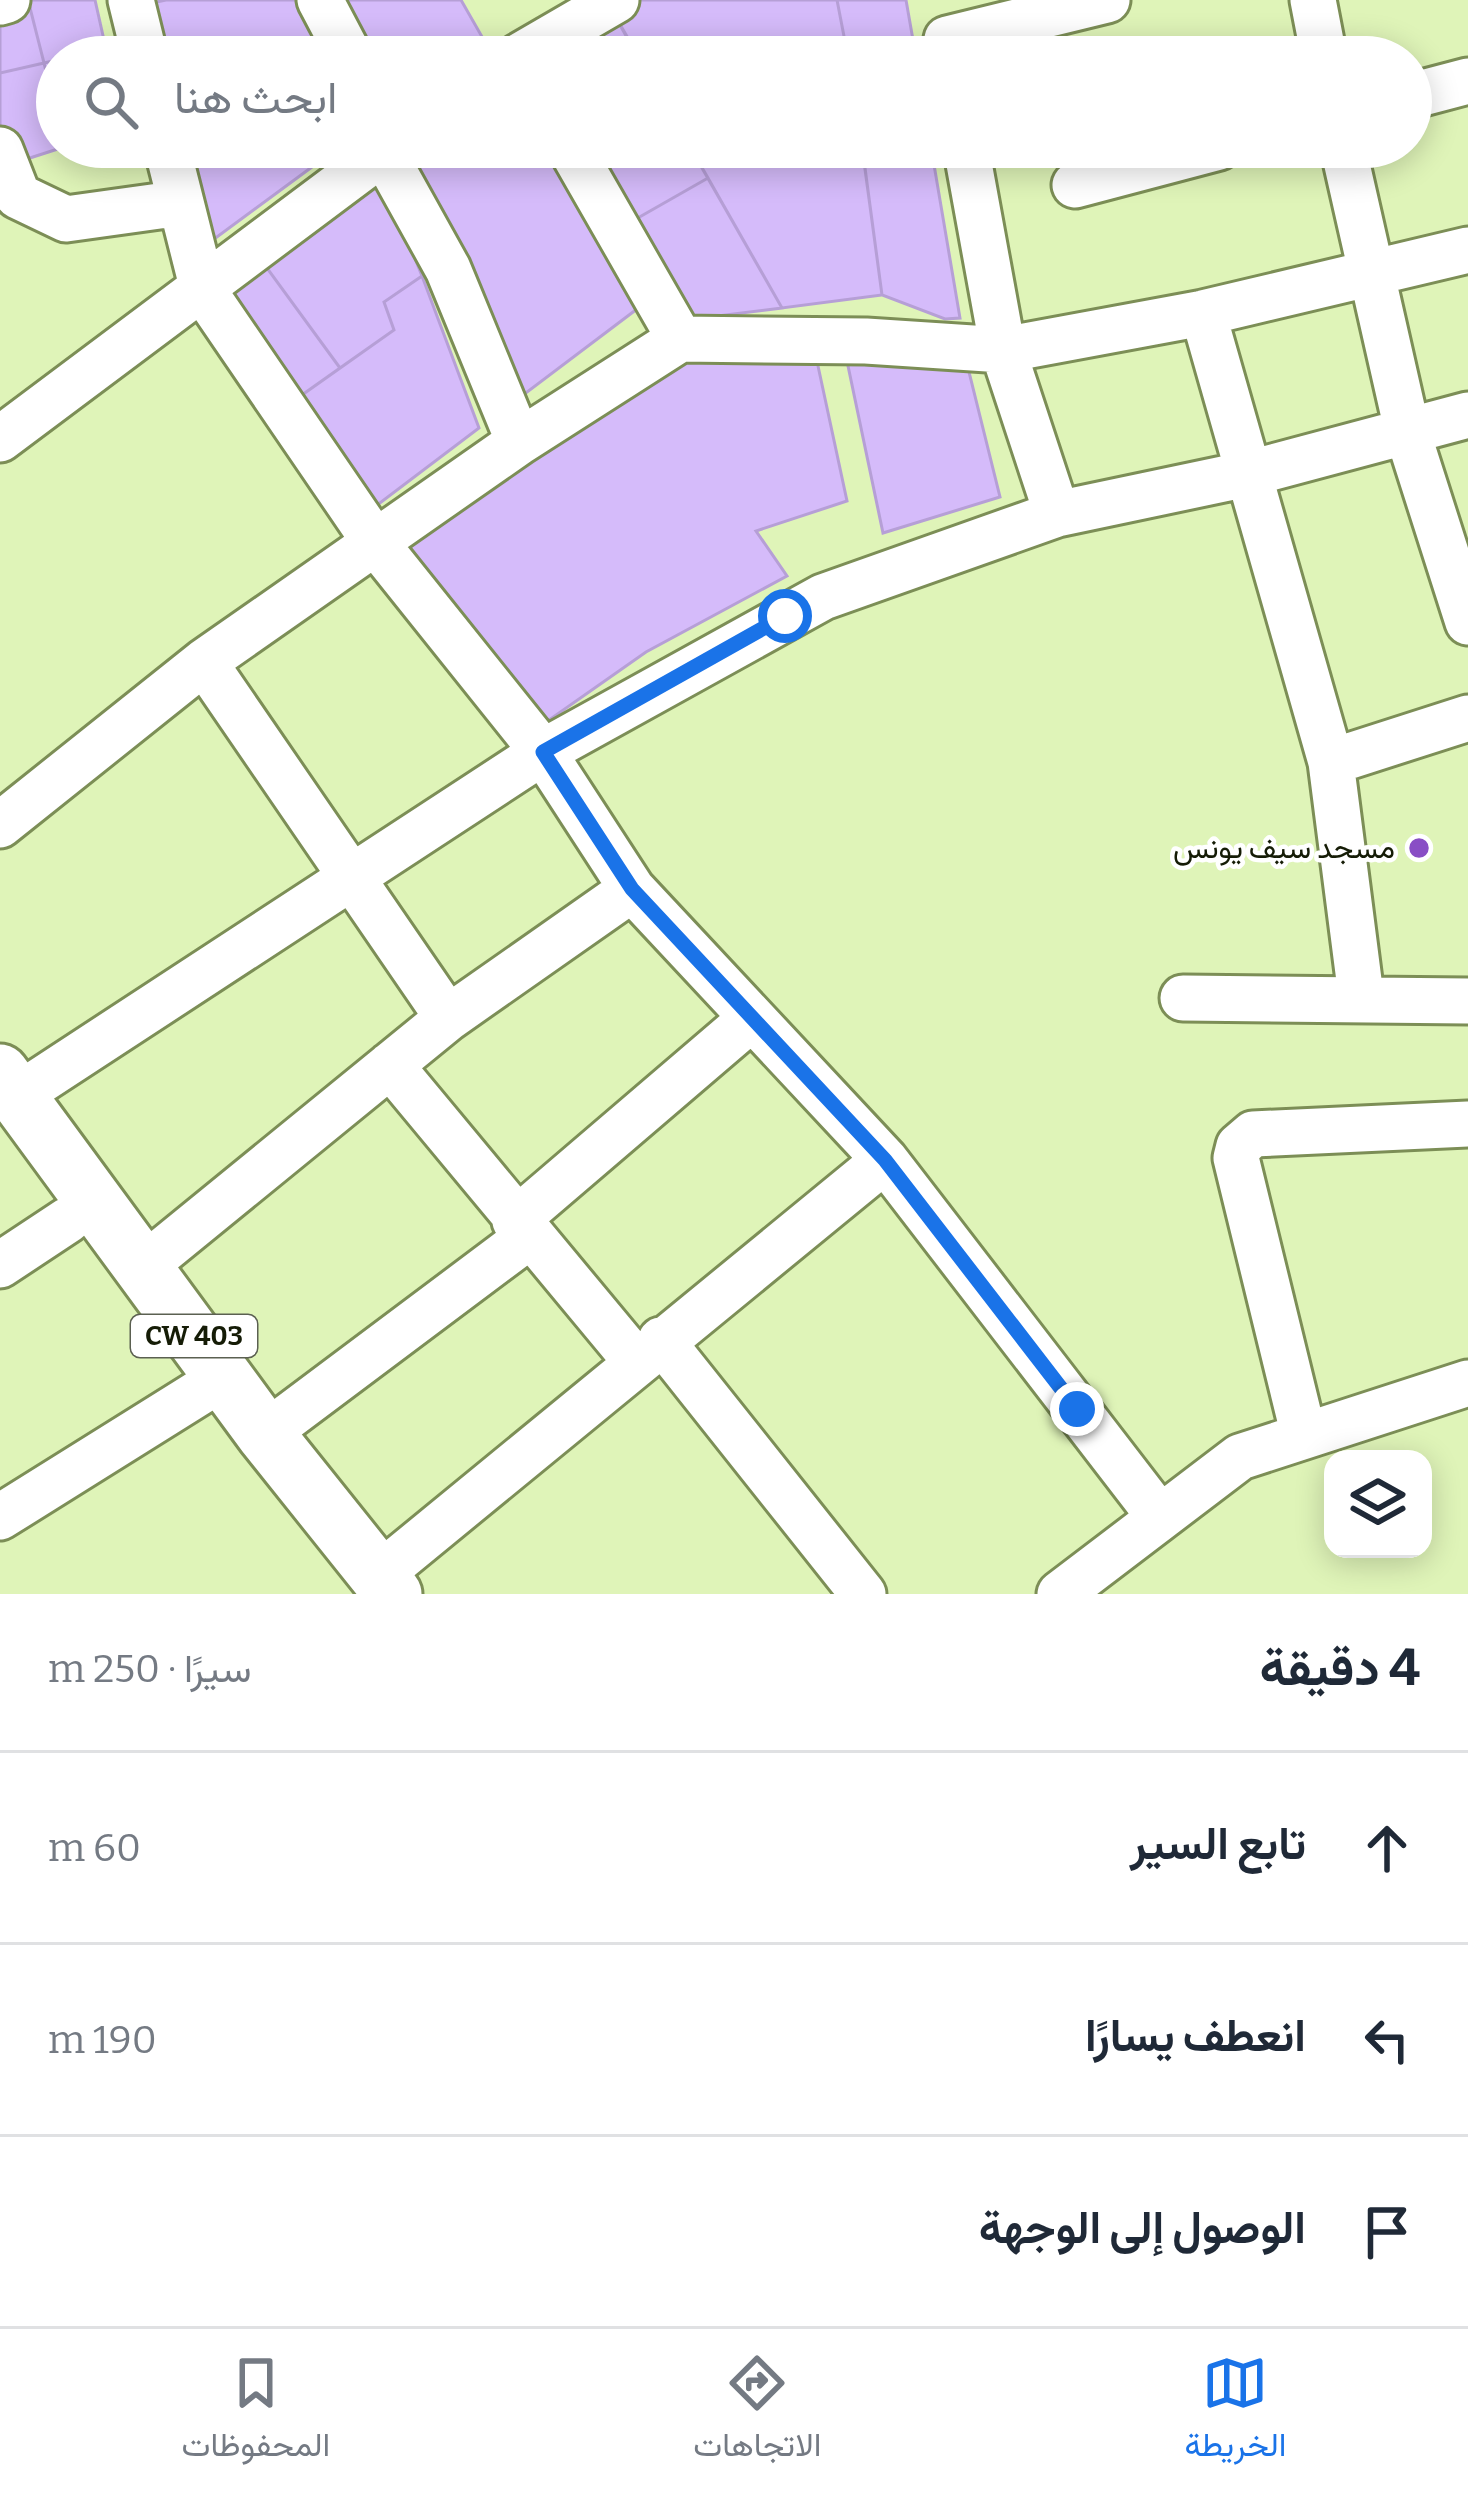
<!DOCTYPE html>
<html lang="ar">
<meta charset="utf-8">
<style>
body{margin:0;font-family:Bitter,Vazirmatn,serif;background:#f2f2f3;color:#1f2937;direction:rtl}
.controls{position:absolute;right:36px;bottom:36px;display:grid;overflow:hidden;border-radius:24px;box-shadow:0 6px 30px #0003}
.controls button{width:108px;height:108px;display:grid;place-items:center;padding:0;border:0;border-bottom:3px solid #e0e1e3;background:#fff;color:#1f2937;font:60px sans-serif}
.stop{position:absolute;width:36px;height:36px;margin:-27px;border:9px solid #1a73e8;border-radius:50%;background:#fff}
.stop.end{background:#1a73e8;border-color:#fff;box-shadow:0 3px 12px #0008}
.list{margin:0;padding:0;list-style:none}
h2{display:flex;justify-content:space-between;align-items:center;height:156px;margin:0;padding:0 48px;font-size:51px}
h2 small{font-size:39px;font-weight:400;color:#747a83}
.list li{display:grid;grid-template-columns:78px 1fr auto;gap:36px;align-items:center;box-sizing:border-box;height:192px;padding:0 48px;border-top:3px solid #e0e1e3}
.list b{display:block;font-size:45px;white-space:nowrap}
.list em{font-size:39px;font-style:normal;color:#747a83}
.icon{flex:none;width:66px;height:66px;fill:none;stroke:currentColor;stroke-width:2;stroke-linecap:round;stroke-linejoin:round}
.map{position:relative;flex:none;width:1468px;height:1594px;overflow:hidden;direction:ltr}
.search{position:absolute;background:#fff;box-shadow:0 6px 30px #0003;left:36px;right:36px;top:36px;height:132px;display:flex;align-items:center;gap:30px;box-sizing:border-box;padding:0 42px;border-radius:66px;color:#747a83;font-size:45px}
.sheet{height:732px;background:#fff}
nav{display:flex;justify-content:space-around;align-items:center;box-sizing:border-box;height:168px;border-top:3px solid #e0e1e3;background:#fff;font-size:33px;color:#747a83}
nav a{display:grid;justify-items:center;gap:6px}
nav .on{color:#1a73e8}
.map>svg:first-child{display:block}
</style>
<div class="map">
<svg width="1468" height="1594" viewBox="0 0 1468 1594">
<rect width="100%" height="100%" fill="#dff4b8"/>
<!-- building -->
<path fill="#d5bbfa" stroke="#b69fd6" stroke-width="3" d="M 28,0 L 44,63 L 0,73 L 0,1 Z
M 28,0 L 95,0 L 106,49 L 44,63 Z
M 166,0 L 301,0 L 319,34 L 271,57 L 155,57 L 142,5 Z
M 333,0 L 461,0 L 485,42 L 464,57 L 362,57 Z
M 628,0 L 837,0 L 848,57 L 638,57 L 611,9 Z
M 837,0 L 906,0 L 916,57 L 848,57 Z
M 611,9 L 639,57 L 536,57 Z
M 319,34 L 330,57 L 271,57 Z
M 57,60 L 57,115 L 44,63 Z
M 44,63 L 57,115 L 57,147 L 64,147 L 5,166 L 0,146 L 0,73 Z
M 177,147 L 306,147 L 316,164 L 202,248 Z
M 306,147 L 339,147 L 316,164 Z
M 404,147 L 544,147 L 637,309 L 510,405 Z
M 587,147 L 690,147 L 708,178 L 629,223 Z
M 690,147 L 862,147 L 882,295 L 782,308 Z
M 894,147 L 931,147 L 960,318 L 945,319 L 882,295 L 863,153 Z
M 379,168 L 422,276 L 384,302 L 394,330 L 340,368 L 256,253 Z
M 708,178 L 782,308 L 685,320 L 629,223 Z
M 256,253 L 340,368 L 285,407 L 206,290 Z
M 422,276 L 479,428 L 364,515 L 285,407 L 394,330 L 384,302 Z
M 815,352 L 847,501 L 756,531 L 787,576 L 646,652 L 532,732 L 388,548 L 624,367 Z
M 847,361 L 968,368 L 1000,497 L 883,533 Z"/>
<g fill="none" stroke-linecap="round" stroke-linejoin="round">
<!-- minor casing -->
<g stroke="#7c8e56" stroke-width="51">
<path id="minor" d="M 131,0 L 145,57
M 320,0 L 350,57
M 1313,0 L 1324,57
M 0,2 L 7,0
M 947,39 L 1107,0
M 518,57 L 616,0
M 1411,96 L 1468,81
M 167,147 L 203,290 L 375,542 L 543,752 L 632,889 L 885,1160 L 1159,1516
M 570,147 L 680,339
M 966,147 L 1003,350 L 1203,313 L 1468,250
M 1343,147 L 1408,434 L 1468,622
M 0,150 L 18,196 L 66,219 L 181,203
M 383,152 L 448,269 L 519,442
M 1075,185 L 1219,147
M 1203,313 L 1331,762 L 1361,996
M 0,439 L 390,147
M 204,662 L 448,1018
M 1331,762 L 1468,718
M 0,825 L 204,662 L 519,442 L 680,339 L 866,341 L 1003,350 L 1057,514
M 1183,998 L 1468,1001
M 390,1065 L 635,1360
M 17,1096 L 543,752 L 823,597 L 1057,514 L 1247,474 L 1468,415
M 515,1221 L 752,1018
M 0,1265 L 68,1220
M 143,1267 L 448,1018 L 632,889
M 661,1340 L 863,1594
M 265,1434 L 528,1237
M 1304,1436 L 1236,1158 L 1239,1146 L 1253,1134 L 1468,1124
M 0,1517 L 224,1377
M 378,1576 L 885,1160
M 1060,1594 L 1240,1457 L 1468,1383"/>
</g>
<!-- major casing -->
<g stroke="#7c8e56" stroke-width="63">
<path id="major" d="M 0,1073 L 265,1434 L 393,1594"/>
</g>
<!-- minor -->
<use href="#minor" stroke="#fff" stroke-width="45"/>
<!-- major -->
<use href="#major" stroke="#fff" stroke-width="57"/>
</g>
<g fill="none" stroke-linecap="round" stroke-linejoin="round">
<!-- route -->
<path stroke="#1a73e8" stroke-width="15" d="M 785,616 L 543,752 L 632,889 L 885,1160 L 1077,1409"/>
</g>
<!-- markers -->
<circle fill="#894ec5" stroke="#fff" stroke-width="4.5" cx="1419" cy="848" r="12"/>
<g text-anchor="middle" stroke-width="9" stroke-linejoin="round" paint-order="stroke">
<!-- shield labels -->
<rect fill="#fff" stroke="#5b6051" stroke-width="3" x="131" y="1315" width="126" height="42" rx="9"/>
<g font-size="27" font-weight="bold" fill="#151c06">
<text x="194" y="1345">CW 403</text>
</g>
<!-- poi labels -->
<g font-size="30" fill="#151c06" stroke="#fff" text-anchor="end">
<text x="1395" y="858">مسجد سيف يونس</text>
</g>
</g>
</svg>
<div class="controls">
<button><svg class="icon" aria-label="layers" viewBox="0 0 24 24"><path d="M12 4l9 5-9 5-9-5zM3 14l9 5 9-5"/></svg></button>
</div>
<div class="stop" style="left:785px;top:616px"></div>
<div class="stop end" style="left:1077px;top:1409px"></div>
<div class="search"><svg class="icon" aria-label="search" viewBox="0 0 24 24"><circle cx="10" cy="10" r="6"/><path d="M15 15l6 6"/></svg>ابحث هنا</div>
</div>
<section class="sheet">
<h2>4 دقيقة<small>سيرًا · 250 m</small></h2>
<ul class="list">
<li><svg class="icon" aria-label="ahead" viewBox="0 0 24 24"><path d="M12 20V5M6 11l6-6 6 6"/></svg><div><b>تابع السير</b></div><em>60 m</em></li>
<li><svg class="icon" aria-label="left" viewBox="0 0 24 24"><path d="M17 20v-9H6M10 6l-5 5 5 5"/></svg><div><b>انعطف يسارًا</b></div><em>190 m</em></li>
<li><svg class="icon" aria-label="arrive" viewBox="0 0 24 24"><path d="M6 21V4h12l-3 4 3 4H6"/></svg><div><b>الوصول إلى الوجهة</b></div></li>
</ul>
</section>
<nav>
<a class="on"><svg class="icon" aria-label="map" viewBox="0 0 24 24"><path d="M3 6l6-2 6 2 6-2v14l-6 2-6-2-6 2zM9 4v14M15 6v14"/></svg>الخريطة</a>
<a><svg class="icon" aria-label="directions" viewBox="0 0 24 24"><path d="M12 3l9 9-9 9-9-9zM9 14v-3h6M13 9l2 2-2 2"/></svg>الاتجاهات</a>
<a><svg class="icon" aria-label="saved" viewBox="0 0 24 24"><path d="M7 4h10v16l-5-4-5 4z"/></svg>المحفوظات</a>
</nav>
